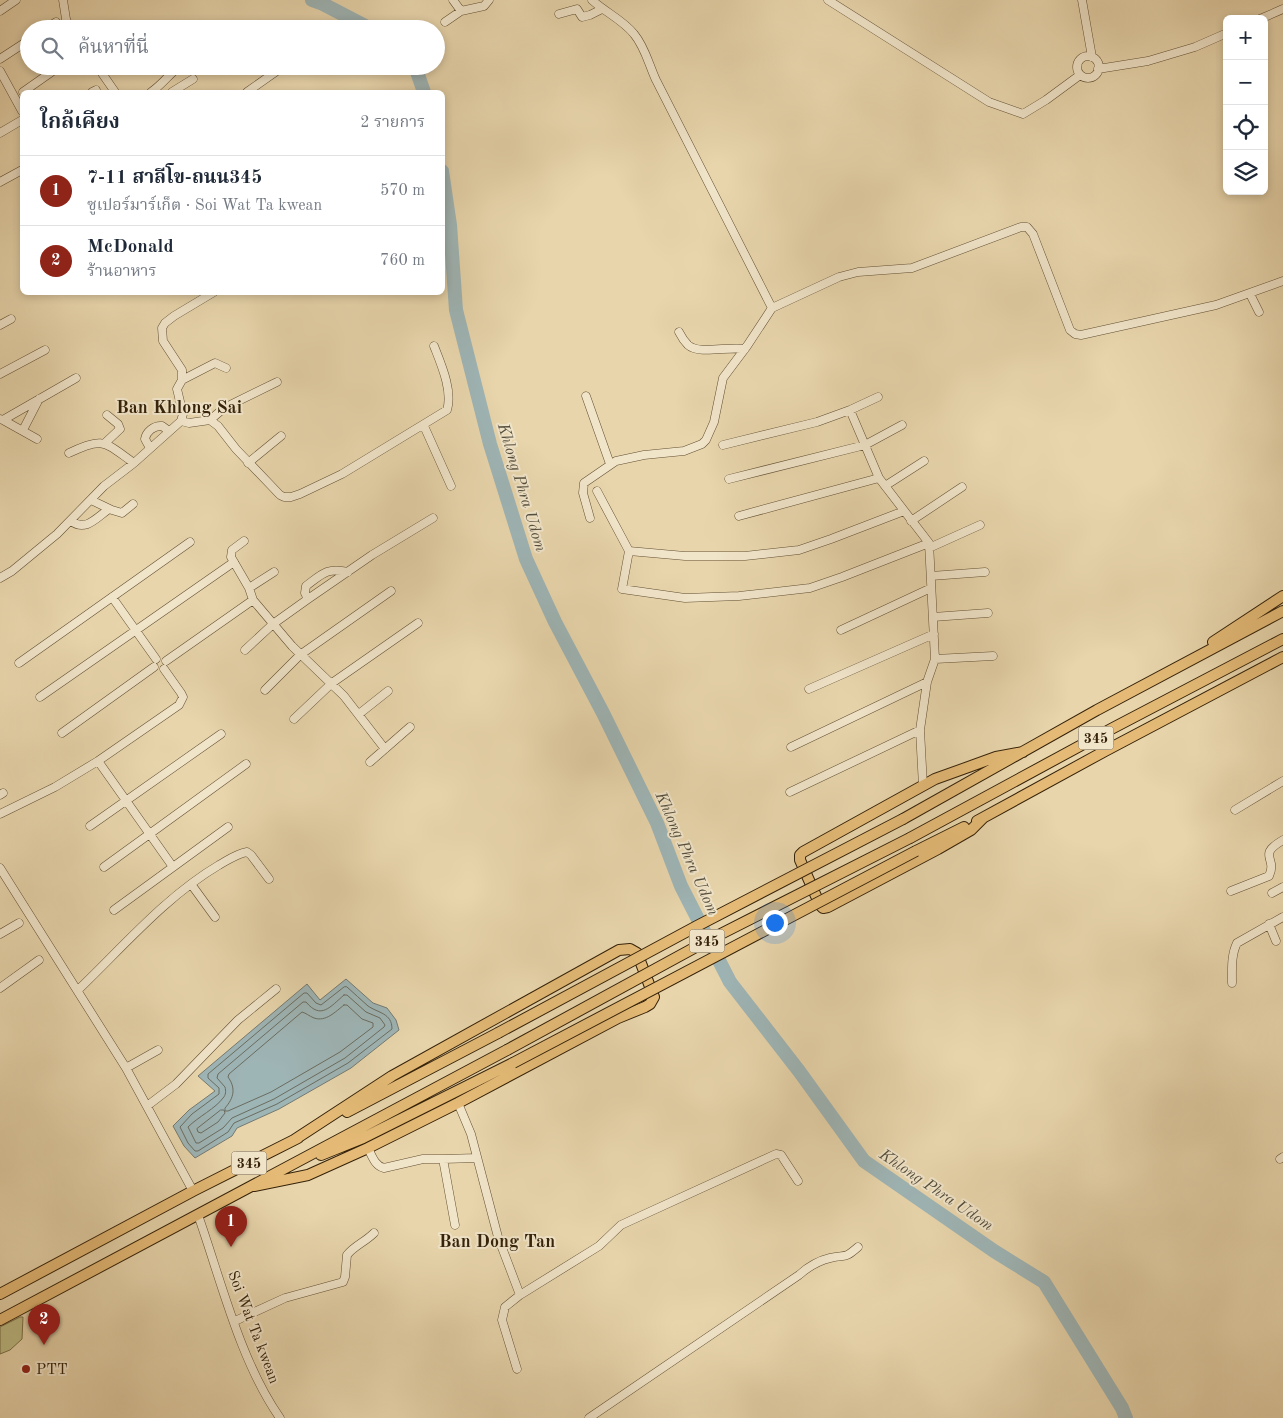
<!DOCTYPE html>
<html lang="th">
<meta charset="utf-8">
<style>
body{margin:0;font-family:"Old Standard TT","Noto Serif Thai",serif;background:#f2f2f3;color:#1f2937}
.controls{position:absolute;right:15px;top:15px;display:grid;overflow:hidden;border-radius:8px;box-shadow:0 2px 8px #0003}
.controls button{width:45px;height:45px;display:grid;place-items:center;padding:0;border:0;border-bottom:1px solid #e0e1e3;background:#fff;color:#1f2937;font:25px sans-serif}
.you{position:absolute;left:774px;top:922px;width:18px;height:18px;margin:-12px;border:4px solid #fff;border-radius:50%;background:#1a73e8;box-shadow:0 0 0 8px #1a73e833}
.badge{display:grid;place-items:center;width:32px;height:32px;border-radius:50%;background:#8f2418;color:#fff;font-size:16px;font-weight:700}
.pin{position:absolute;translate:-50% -41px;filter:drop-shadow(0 1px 2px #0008)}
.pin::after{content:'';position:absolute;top:26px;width:18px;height:15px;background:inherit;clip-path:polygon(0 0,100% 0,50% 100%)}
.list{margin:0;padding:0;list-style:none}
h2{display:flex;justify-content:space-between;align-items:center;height:65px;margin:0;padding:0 20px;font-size:21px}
h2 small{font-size:16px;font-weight:400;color:#747a83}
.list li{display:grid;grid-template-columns:32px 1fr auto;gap:15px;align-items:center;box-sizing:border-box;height:70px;padding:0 20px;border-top:1px solid #e0e1e3}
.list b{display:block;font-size:19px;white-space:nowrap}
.list p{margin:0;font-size:16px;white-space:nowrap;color:#747a83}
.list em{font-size:16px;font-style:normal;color:#747a83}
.icon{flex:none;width:28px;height:28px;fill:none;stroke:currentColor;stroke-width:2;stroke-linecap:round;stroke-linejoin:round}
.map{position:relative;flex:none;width:1283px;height:1418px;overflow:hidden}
.search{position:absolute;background:#fff;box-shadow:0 2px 8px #0003;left:20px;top:20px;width:425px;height:55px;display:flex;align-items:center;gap:12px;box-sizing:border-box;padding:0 18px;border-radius:28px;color:#747a83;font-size:19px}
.panel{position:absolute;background:#fff;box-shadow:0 2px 8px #0003;left:20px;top:90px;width:425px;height:205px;border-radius:8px}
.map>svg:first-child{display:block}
</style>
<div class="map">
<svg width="1283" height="1418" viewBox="0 0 1283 1418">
<rect width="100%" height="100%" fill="#e8d5ac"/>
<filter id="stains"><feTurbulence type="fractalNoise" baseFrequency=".004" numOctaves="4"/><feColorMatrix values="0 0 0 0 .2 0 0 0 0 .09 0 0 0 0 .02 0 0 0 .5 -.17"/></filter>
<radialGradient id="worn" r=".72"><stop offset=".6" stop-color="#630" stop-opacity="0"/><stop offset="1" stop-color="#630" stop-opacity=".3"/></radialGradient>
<!-- green -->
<path fill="#bdbb84" stroke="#796e46" d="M 44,1307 L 55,1326 C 47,1331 37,1332 32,1322 L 34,1313 Z
M 20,1317 L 23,1317 L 22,1339 L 10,1350 L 0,1354 L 0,1327 Z"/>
<!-- water -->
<path fill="#9eb5b6" stroke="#747a71" d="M 346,979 L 373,1003 L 387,1008 L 396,1020 L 399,1030 L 351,1068 L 279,1109 L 237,1128 L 232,1136 L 195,1158 L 184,1146 L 173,1126 L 189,1110 L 215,1091 L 198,1076 L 307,984 L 320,1000 Z"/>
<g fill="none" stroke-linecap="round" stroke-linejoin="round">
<!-- shore -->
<path stroke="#6a6c60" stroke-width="1" d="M 347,987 C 354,993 361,1000 368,1006 C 378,1013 392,1013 392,1029 L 348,1063 L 277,1104 L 234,1123 L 228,1132 L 198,1151 L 195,1151 L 188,1143 L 180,1127 L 192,1114 L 219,1094 L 219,1088 L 208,1078 L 208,1074 L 304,993 L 307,993 L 316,1003 L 321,1005 L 344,987 Z
M 344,995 L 347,995 L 366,1012 L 380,1018 L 385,1025 L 384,1027 L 345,1058 L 274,1099 L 232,1118 L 223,1128 L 199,1143 L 196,1143 L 188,1127 C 198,1117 216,1108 223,1098 C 226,1095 226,1091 225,1087 L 217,1078 L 218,1074 L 303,1002 L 306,1002 C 321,1020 330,1007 344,995 Z
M 344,1005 L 347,1005 L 362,1019 L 373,1023 L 373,1027 L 340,1052 L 271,1092 L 228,1111 L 225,1111 L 225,1108 C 234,1098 236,1088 228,1077 L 229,1074 L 302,1012 C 306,1013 309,1016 314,1018 C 326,1022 335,1012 344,1005 Z
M 221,1110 L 224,1110 L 225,1113 L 218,1122 L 201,1133 L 198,1132 L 197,1129 Z"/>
<!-- river -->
<path stroke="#9eb5b6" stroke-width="14" d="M 312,0 L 323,4 L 371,29
M 412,66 L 417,72 L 424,92
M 442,171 L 450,225 L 456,310 L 490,444 L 526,559 L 555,622 L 603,713 L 657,823 L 681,886 L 730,982 L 799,1071 L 864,1161 L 994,1251 L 1044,1282 L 1122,1408 L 1126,1418"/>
<!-- minor casing -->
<g stroke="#624f32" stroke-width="9">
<path id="minor" d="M 63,0 L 66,19 L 70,29
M 453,0 L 461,11
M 592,0 C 605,12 623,20 634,34 C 645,47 649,65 656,80 L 772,308
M 828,0 L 989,102 L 1023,114 L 1046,100 L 1080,75
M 1082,0 L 1092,57
M 0,11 L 16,0
M 559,14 L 577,9 L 582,17 L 590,15 L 602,9
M 1260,19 L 1283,9
M 445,22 L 461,11 L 484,6 L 489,0
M 45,29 L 56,22
M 235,29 L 235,28
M1077 67a11 11 0 1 1 22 0a11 11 0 1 1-22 0Z
M 0,59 L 29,40
M 97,66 L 115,92
M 1098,69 L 1148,61 L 1195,47 L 1227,33
M 0,71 L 22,111
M 23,92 L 60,66
M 92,92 L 96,90
M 151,92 C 162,85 169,74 180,66
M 172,92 L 193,79
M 247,92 L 281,68
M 0,133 L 22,120
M 0,182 L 22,170
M 1250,294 L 1259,312
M 0,325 L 11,319
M 679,332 C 681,336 684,341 688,345 C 699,355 729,346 745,349
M 0,374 L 45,350
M 182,380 L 215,363 L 226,368
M 586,396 L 610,464
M 850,410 L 879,478 L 929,543 L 935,659 L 927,682 L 920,730 L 923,786
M 0,419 L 3,420 L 76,378
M 3,420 L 37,439
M 210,420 L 218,426 L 236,449 L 280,495 L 284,497 L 291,497 L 300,494 L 342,474 L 447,410 C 453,391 441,364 434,346
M 181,421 L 189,423 L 210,420 L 224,408 L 277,382
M 424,426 L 451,486
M 23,430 L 39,399
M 105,443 L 120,429 L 118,424 L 107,415
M 723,445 L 817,422 L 850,410 L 878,397
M 150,448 L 145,439 C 146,432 154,425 162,426 L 169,431
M 69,453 C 104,436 104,442 134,463
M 248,463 L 281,436
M 729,479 L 865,445 L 902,425
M 885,486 L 924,461
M 597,491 L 629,551 L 622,589 L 685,598 L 739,596 L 810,588 L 842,577 L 929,543
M 91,500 L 112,510 L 122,513 L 133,504
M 739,516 L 879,478
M 590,518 L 583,493 L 584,483 L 616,461 L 644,455 L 684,451 L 702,444 L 706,440 L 714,422 L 723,378 L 747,346 L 772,308 L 839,277 L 858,272 L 912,268 L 1021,227 L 1027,227 L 1033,234 L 1070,330 L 1075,334 L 1081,335 L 1216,305 L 1283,281
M 71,521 C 86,532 96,518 109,509
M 911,521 L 962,487
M 244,541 L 232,550 L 231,557 L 249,588 L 253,600 L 292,646 L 344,696 L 385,749
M 929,548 L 980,525
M 629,551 L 685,556 L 745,556 L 799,550 L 831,539 L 904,511
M 931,576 L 985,572
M 0,578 L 12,571 L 57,534 L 104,486 L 134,463 L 181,421 L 183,414 L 177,389 L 182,380 L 182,370 L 163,341 L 162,328 L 165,323 L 174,316 L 214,292
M 249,588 L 274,572
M 112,597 L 156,659
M 308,599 L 305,593 L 306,586 C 322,574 327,567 348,572
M 933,617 L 988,613
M 841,630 L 931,588
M 245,650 L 273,624 L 308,599 L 372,555 L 433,518
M 935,659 L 993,656
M 166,661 L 253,600
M 19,663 L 190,542
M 809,689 L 934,634
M 265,690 L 300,655 L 391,591
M 40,697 L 234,562
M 359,714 L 388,691
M 294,719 L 332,683 L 418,623
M 62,733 L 154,667
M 791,747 L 927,682
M 98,761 L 173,867
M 370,762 L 410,727
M 790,792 L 920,730
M 0,795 L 3,793
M 1235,810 L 1283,781
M 0,814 L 55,787 L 98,761 L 179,705 L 183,697 L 181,693 L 164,669
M 90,826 L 221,734
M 104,867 L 246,764
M 0,868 L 126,1068 L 193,1191
M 191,884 L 215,917
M 1231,891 L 1269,876 C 1278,857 1256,856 1283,840
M 1272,893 L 1283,887
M 114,910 L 228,827
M 1269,924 L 1276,941
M 0,934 L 19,923
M 1232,983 C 1232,969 1231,955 1237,943 L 1283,917
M 0,988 L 39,960
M 78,990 C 123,947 165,897 219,865 C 228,860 236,854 247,852 L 251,855 L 269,879
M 126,1068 L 158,1050
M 458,1103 L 471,1134 L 498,1237 L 520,1295
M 147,1106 L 176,1084 L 238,1020 L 276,989
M 368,1148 C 372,1156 375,1166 384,1168 L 423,1159 L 443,1159 L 455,1225
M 443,1159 L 477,1158
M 1280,1159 L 1283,1157
M 198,1215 C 221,1280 240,1361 280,1418
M 235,1321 L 285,1298 L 343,1282 L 345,1277 L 347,1255 C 354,1246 365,1242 374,1233
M 517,1369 L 502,1320 L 505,1307 L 520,1295 L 599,1246 L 621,1225 L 776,1154 L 781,1155 L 798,1181
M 589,1418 L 799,1275 C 808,1267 817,1261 830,1258 C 847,1254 843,1260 858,1247"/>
</g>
<!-- major casing -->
<g stroke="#352209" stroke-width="12">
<path id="major" d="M 1213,642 L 1283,596
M 983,818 L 971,830 L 938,849 L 828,907 L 823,908 L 820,905 L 800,860 L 800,855 L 803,852 L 935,779 L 996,757 L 1023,752
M 903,819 L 1097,710 L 1283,611
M 977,821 L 1105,751 L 1283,657
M 910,838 L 1113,728 L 1283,639
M 916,851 L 964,827
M 347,1112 L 498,1033
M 321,1155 L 363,1138 L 513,1063
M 254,1186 L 308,1175 L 368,1148 L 458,1103 L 618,1018 L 645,1007 L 650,1004 L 654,997 L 637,953 L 630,949 L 619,950 L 392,1076 L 294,1140
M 0,1294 L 193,1191 L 298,1138
M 0,1320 L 507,1050"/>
</g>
<!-- minor -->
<use href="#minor" stroke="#f0e4c9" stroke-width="8"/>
<!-- major -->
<use href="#major" stroke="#e4ba76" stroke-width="10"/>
<!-- major-bridge casing -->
<g stroke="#352209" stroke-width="12" stroke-linecap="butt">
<path id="major-bridge" d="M 498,1033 L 697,926 L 903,819
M 507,1050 L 705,942 L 910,838
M 513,1063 L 916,851"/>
</g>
<!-- major-bridge -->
<use href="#major-bridge" stroke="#e4ba76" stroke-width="10"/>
</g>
<!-- markers -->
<circle fill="#8f2418" stroke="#f0e4c9" stroke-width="2" cx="26" cy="1369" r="5"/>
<g text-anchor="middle" stroke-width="4" stroke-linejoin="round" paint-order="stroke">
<!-- shield labels -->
<g fill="#f0e4c9" stroke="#6d5c43" stroke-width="1">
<rect x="1078.5" y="726.5" width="35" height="23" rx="4"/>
<rect x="689.5" y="929.5" width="35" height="23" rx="4"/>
<rect x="231.5" y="1151.5" width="35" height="23" rx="4"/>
</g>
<g font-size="14" font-weight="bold" fill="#352209">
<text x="1096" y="743">345</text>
<text x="707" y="946">345</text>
<text x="249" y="1168">345</text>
</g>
<!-- street labels -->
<g font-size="15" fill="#352209" stroke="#f0e4c9">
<text transform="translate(254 1327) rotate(69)" y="5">Soi Wat Ta kwean</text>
</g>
<!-- poi labels -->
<g font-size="15" fill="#352209" stroke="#f0e4c9" text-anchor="start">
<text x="36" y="1374">PTT</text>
</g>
<!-- water labels -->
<g font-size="16" font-style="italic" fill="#544e3d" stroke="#f0e4c9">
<text transform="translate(523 487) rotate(73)" y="6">Khlong Phra Udom</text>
<text transform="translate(688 853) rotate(66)" y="6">Khlong Phra Udom</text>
<text transform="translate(937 1189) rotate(34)" y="6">Khlong Phra Udom</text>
</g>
<!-- quarter labels -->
<g font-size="18" font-weight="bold" fill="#352209" stroke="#f0e4c9">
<text x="179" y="413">Ban Khlong Sai</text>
<text x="497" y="1247">Ban Dong Tan</text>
</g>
</g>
<rect width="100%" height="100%" filter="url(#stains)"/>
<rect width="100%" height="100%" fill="url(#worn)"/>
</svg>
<div class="controls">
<button>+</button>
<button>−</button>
<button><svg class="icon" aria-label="locate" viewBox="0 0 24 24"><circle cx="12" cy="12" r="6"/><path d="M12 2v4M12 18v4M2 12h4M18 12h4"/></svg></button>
<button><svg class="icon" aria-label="layers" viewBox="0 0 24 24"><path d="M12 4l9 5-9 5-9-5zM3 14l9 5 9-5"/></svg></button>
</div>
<div class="you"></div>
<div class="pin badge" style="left:231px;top:1247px">1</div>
<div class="pin badge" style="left:44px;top:1345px">2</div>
<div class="search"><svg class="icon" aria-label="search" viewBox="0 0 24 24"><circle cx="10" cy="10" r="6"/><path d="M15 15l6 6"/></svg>ค้นหาที่นี่</div>
<section class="panel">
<h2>ใกล้เคียง<small>2 รายการ</small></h2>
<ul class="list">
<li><span class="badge">1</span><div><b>7-11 สาลีโข-ถนน345</b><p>ซูเปอร์มาร์เก็ต · Soi Wat Ta kwean</p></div><em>570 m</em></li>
<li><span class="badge">2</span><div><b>McDonald</b><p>ร้านอาหาร</p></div><em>760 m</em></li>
</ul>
</section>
</div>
